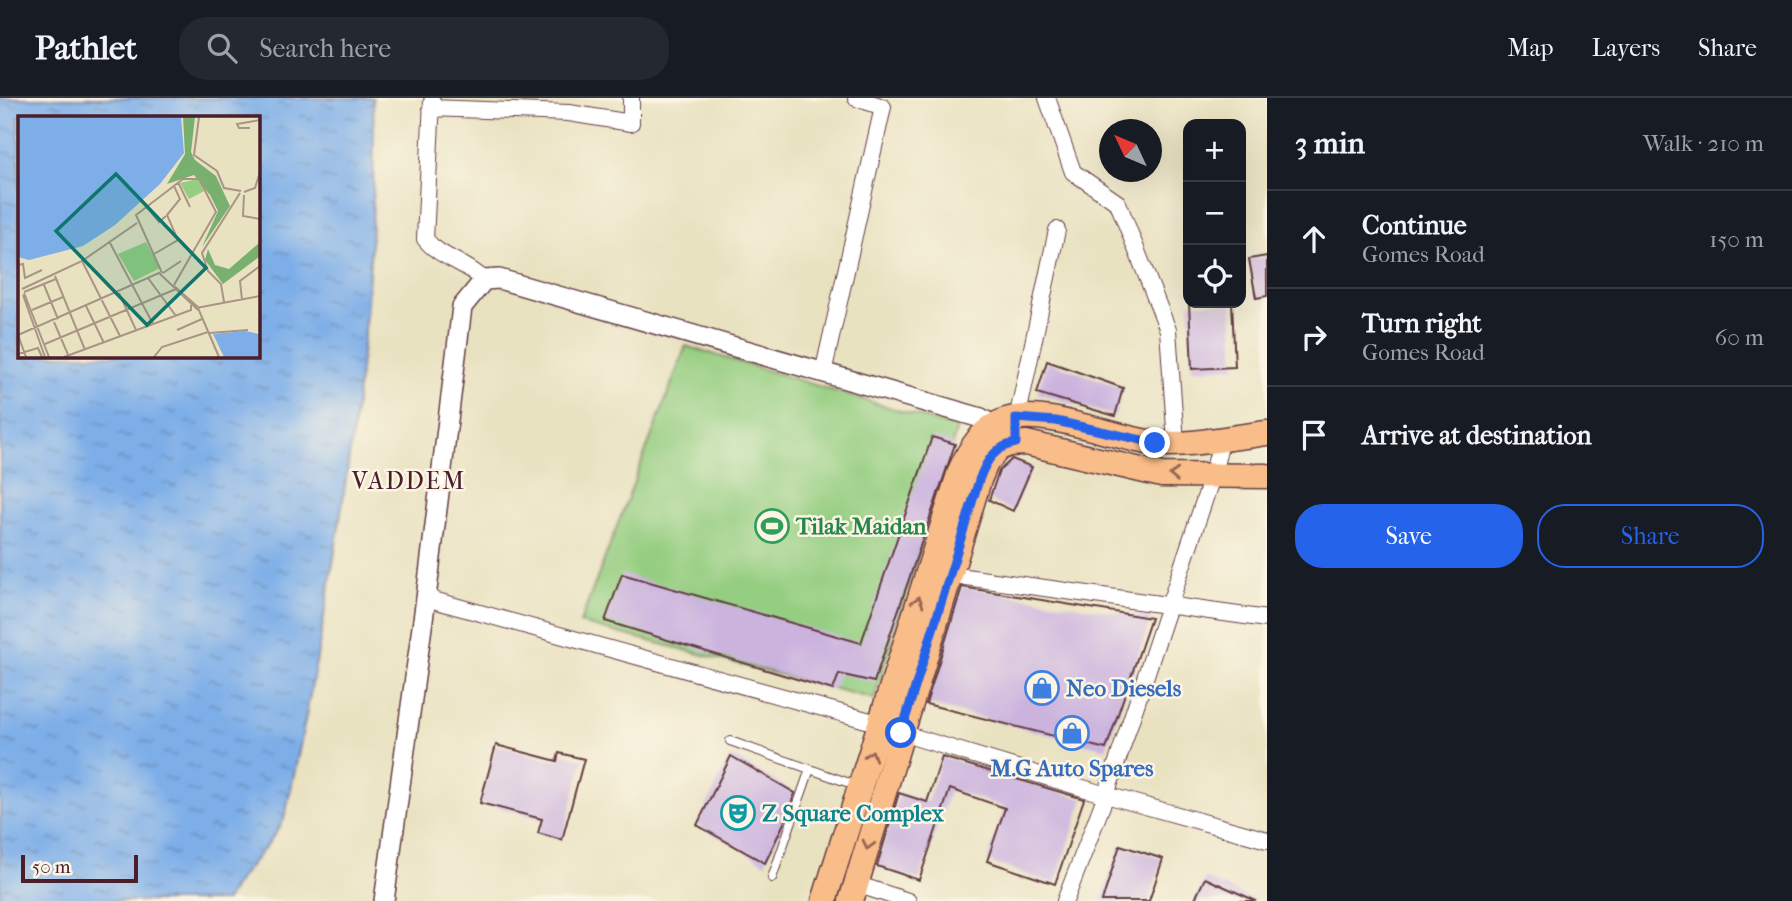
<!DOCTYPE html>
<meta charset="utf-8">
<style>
body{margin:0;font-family:"IM FELL French Canon",serif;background:#242831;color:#f1f3f6}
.controls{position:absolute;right:21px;top:21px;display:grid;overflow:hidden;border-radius:14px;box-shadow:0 7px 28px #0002}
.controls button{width:63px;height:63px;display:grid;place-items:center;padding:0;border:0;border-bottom:2px solid #363941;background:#171b24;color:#f1f3f6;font:35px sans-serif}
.compass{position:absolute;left:1099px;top:21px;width:63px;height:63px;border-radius:50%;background:#171b24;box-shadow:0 7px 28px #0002;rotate:314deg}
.scale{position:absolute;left:21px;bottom:18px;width:117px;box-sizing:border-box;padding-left:7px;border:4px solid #4a1f2b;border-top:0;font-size:19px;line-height:24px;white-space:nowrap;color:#4a1f2b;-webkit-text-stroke:5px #fcf5e5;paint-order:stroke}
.stop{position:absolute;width:21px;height:21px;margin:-16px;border:5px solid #2563eb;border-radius:50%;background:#fff}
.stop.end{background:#2563eb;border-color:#fff;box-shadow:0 2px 7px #0008}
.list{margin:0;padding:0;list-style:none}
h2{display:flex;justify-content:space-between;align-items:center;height:91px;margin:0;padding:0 28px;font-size:30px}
h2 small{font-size:23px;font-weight:400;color:#9ea1a6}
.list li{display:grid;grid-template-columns:46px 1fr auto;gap:21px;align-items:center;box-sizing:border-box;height:98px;padding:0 28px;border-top:2px solid #363941}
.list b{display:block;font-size:26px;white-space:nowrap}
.list p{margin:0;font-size:23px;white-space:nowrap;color:#9ea1a6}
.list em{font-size:23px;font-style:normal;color:#9ea1a6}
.actions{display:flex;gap:14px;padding:21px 28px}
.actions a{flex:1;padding:16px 0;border:2px solid #2563eb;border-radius:28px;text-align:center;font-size:24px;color:#2563eb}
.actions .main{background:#2563eb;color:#fff}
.icon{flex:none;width:38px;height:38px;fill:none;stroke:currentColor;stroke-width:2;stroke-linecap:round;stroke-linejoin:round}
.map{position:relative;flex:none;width:1267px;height:803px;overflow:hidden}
header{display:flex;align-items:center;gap:42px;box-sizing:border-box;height:98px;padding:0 35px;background:#171b24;border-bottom:2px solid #363941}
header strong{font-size:33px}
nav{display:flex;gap:38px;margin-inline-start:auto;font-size:24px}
.search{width:490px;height:63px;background:#242831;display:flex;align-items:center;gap:18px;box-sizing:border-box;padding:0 24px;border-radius:28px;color:#9ea1a6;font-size:26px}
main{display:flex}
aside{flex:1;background:#171b24}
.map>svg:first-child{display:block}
</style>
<header>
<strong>Pathlet</strong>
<div class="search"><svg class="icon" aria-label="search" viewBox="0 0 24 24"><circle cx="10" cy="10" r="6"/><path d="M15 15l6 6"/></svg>Search here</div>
<nav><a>Map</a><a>Layers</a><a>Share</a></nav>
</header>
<main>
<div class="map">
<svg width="1267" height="803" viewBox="0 0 1267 803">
<defs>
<pattern id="water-ripples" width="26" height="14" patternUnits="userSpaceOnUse" patternTransform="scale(1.75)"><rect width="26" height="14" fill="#7daee8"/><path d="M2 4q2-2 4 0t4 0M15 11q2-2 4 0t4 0" fill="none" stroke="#688dbc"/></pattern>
</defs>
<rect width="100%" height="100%" fill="#fcf5e5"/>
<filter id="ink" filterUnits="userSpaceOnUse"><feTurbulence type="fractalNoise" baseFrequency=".0143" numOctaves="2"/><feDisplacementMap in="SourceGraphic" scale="14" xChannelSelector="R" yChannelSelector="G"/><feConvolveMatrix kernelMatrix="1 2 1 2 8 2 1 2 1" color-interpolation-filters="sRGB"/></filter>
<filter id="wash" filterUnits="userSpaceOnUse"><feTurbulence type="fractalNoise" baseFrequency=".00686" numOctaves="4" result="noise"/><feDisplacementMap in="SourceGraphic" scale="28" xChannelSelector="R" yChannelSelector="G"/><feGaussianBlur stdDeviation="1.57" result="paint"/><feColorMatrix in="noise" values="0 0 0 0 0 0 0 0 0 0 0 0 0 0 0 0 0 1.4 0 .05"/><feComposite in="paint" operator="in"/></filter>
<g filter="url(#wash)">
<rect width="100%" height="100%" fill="#e9e2c1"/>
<!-- garden -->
<path fill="#95ce81" stroke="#707656" stroke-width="2" d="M 686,248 L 957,330 L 874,601 L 580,525 Z"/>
<!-- water -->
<path fill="url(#water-ripples)" stroke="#64668a" stroke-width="2" fill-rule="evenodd" d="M 0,0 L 373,0 C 378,156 358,311 333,465 C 319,550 304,637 284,721 C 269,751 241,772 226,803 L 0,803 ZM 19,19 L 257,19 L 257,257 L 19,257 Z"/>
<g id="blocks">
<!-- building -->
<path fill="#cbb3de" d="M 1267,158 L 1267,198 L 1256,200 L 1249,161 Z
M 1189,205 L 1232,205 L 1235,269 L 1192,271 Z
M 1047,263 L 1123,290 L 1115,318 L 1037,295 Z
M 932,339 L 955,346 L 874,584 L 839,576 L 833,592 L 605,523 L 622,476 L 861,545 Z
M 1012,361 L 1032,369 L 1013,413 L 989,402 L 999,373 Z
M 962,489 L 1151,520 L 1106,651 L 926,606 Z
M 496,647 L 557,663 L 559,655 L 584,661 L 562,742 L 538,735 L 542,721 L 480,705 Z
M 731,658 L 795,695 L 784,725 L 765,765 L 697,727 Z
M 942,659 L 1084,701 L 1055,786 L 987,763 L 1005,710 L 950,691 L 919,782 L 877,768 L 899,695 L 927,704 Z
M 1120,747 L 1163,761 L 1149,803 L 1102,803 Z
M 1205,780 L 1256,803 L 1194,803 Z"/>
</g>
</g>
<g filter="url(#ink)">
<use href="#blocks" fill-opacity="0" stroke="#623c42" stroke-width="2"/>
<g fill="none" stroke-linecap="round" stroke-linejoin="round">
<!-- service casing -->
<g stroke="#623c42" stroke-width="10">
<path id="service" d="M 730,643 L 858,688
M 772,780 L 810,671"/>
</g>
<!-- minor casing -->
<g stroke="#623c42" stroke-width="18">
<path id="minor" d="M 1047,0 L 1073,74 L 1118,105 L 1168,232 L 1176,345
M 432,3 L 425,141 C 440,160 466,164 484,182
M 431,10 L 569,15 L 631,25 L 631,0
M 823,275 L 883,9 L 856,0
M 1016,326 L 1057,132
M 951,477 L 1267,521
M 426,500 L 881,626 L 901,635 L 1106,697 L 1267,742
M 856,786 L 908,803
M 1065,803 L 1106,697 L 1212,379 L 1222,340"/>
</g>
<!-- tertiary casing -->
<g stroke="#623c42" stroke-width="22">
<path id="tertiary" d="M 384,803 L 426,500 L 462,209 L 484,182 L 499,181 L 981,320 L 994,328 L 1002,337"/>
</g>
<!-- primary casing -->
<g stroke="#623c42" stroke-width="27">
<path id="primary" d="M 824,803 L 960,373 C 969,352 982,330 1006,322 C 1044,309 1113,340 1154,345 C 1186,349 1234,339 1267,335
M 851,803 L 979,382 L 986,365 L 999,350 L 1010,346 L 1026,345 L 1162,377 L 1267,378"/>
</g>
<!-- service -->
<use href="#service" stroke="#fff" stroke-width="8"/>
<!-- minor -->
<use href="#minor" stroke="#fff" stroke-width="16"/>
<!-- tertiary -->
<use href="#tertiary" stroke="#fff" stroke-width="19"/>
<!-- primary -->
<use href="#primary" stroke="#f9bd89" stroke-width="24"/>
</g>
<!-- one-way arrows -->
<defs><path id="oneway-chevron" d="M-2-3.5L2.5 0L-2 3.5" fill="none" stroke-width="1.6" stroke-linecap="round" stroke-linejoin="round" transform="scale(1.75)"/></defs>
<g stroke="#965">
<use href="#oneway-chevron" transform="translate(1174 377) rotate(-178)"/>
<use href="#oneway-chevron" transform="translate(918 503) rotate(-73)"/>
<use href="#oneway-chevron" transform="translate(871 657) rotate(-72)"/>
<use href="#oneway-chevron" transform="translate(868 747) rotate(106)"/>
</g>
</g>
<g fill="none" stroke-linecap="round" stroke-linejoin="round" filter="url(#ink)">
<!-- route -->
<path stroke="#2563eb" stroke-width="9" d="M 901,635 L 979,382 C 986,363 995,348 1016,345 L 1016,320 L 1056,323 L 1155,345"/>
</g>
<!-- icons -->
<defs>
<g id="stadium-ring" transform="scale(1.75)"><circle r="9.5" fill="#fcf5e5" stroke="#2e9e5b" stroke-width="1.5"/><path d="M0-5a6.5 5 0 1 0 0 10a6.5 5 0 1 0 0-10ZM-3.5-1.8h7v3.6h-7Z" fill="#2e9e5b"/></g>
<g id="shop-ring" transform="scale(1.75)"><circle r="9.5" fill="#fcf5e5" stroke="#3f7fe0" stroke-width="1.5"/><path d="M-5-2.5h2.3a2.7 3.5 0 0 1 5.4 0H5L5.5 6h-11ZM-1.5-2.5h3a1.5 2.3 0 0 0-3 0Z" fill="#3f7fe0"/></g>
<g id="theatre-ring" transform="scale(1.75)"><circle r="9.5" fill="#fcf5e5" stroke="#0f9aa8" stroke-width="1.5"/><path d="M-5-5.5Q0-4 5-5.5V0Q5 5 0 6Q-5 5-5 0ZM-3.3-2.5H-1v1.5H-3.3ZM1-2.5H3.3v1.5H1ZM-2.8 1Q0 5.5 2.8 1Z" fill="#0f9aa8"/></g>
</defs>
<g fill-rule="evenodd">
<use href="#stadium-ring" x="772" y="428"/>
<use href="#shop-ring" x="1042" y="590"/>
<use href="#shop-ring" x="1072" y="635"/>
<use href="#theatre-ring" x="738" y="715"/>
</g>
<g text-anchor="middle" stroke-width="5" stroke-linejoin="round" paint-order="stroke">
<!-- leisure labels -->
<g font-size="23" font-weight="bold" fill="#27864d" stroke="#fcf5e5" text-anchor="start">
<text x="796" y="436">Tilak Maidan</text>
</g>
<!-- shop labels -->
<g font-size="23" font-weight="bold" fill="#366cbe" stroke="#fcf5e5" text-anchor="start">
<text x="1066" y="598">Neo Diesels</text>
<text x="1072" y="678" text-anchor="middle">M.G Auto Spares</text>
</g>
<!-- culture labels -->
<g font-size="23" font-weight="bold" fill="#0d838f" stroke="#fcf5e5" text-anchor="start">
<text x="762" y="723">Z Square Complex</text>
</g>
<!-- neighbourhood labels -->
<g font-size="24" letter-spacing="2" fill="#4a1f2b" stroke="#fcf5e5">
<text x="409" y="391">VADDEM</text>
</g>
</g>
<!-- overview -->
<g transform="translate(18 18)">
<rect width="242" height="242" fill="#e9e2c1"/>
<path d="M 165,1 L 177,1 L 173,36 L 177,44 L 198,60 L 212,90 L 184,131 L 200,95 L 192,79 L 176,59 L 149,68 L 167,38 ZM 241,127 L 241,141 L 205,168 L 187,144 L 190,133 L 197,149 L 211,153 Z" fill="#78b16f"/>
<path d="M 180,63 L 186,75 L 171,83 L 162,67 Z" fill="#95ce81"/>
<path d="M 128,126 L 142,152 L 116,165 L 100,138 Z" fill="#95ce81"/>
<path d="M 0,1 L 163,1 L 166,37 L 142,68 L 97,109 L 65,130 L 11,144 L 0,141 ZM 227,215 L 241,218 L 241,241 L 206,241 L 195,218 Z" fill="#7daee8"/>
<path fill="none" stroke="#a99485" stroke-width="2" d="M 181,1 L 176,39 L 199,55 L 206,72 L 223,75M 232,12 L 221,12 L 219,8 L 242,4M 160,66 L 172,91M 226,76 L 237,72 L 242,56M 226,79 L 225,100 L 242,103M 128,90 L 141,106 L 148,100M 91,125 L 135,208M 136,138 L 160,124 L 149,99 L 162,83 L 156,70M 64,145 L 102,220M 0,149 L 5,148 L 7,162 L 24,154M 144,157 L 118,99 L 165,63 L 181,63 L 198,96 L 156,169M 145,157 L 163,145M 37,160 L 67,234M 130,162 L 158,200M 26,169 L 40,203M 156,170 L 180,191M 4,173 L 64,145 L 119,107M 6,176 L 38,163M 6,177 L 31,241M 101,177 L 118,214M 5,179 L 27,241M 224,184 L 222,165 L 242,150M 206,186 L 203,168 L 190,155 L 184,137 L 222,77M 68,190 L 86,227M 178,192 L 242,180M 180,192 L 201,241M 14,194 L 45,181M 36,206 L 51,241M 159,214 L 184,203M 191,217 L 230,214M 0,219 L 8,241M 0,219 L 141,157 L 180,194M 27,228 L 158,173M 0,238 L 20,232 L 24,241M 46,241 L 173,194 L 173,189M 136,241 L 144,231 L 190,216"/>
<path fill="#0f766e" fill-opacity="0.15" stroke="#0f766e" stroke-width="3.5" d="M 98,58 L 188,152 L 129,209 L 38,115 Z"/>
<rect width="242" height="242" fill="none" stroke="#4a1f2b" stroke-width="3.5"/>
</g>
</svg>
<div class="controls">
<button>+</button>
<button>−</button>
<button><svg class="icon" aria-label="locate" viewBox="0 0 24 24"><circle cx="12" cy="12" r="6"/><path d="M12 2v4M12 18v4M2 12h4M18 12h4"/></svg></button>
</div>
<svg class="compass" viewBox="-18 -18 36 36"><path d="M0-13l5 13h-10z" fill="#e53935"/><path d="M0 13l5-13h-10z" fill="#9ea1a6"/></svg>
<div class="scale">50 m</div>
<div class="stop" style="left:901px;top:635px"></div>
<div class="stop end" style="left:1155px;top:345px"></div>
</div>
<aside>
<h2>3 min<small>Walk · 210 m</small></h2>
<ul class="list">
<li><svg class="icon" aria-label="ahead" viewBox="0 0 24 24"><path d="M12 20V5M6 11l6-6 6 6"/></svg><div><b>Continue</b><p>Gomes Road</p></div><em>150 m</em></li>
<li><svg class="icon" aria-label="right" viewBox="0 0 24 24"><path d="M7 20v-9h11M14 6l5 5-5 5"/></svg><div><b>Turn right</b><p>Gomes Road</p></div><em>60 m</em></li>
<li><svg class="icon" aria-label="arrive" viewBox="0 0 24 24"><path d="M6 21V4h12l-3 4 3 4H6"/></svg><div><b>Arrive at destination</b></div></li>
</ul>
<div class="actions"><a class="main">Save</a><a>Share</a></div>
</aside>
</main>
